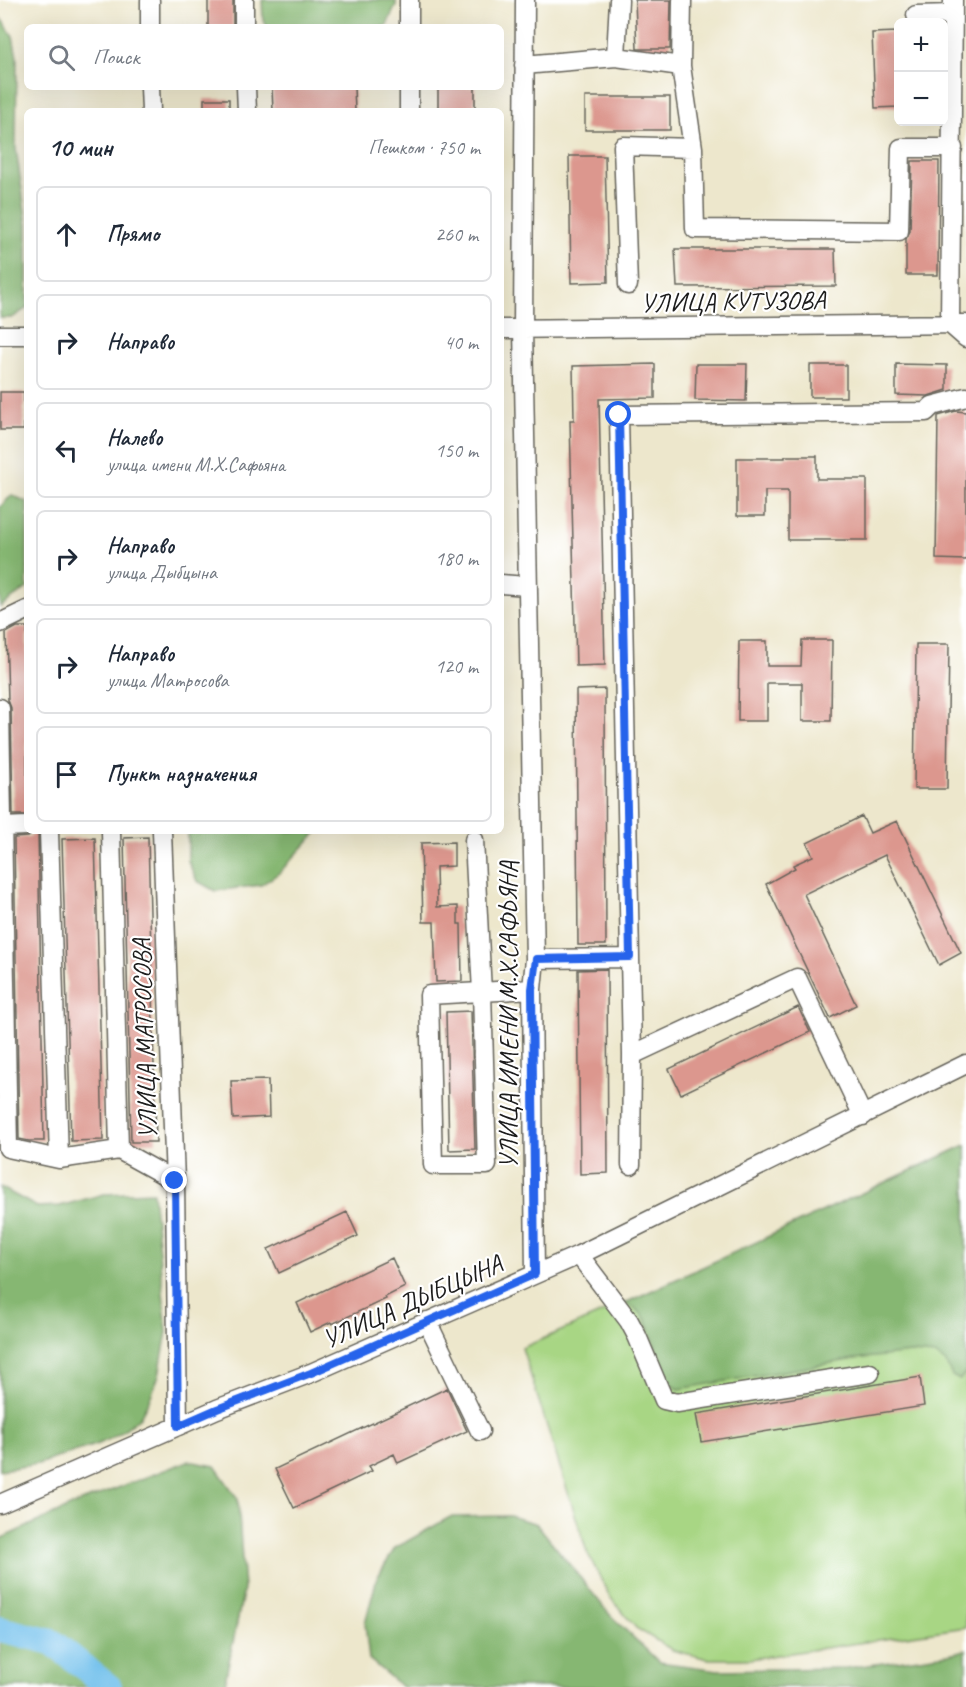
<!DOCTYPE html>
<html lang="ru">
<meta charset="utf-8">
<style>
body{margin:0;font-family:Caveat,sans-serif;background:#f6f6f7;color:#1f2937}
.controls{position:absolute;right:18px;top:18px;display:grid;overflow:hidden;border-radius:9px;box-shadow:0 6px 24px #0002}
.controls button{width:54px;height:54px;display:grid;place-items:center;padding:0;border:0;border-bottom:2px solid #e0e1e3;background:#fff;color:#1f2937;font:30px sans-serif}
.stop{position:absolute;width:18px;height:18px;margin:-14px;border:4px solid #2563eb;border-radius:50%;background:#fff}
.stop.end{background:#2563eb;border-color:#fff;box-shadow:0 2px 6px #0008}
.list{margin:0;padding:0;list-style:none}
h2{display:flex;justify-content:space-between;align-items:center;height:78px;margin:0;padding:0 24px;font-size:26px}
h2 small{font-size:20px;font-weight:400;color:#747a83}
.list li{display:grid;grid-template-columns:39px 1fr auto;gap:18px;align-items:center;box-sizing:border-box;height:96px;margin:0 12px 12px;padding:0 12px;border:2px solid #e0e1e3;border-radius:9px}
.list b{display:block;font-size:22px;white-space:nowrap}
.list p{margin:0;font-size:20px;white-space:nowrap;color:#747a83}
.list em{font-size:20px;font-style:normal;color:#747a83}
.icon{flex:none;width:33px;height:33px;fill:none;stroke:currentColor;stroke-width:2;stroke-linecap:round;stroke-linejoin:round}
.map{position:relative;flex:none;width:966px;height:1687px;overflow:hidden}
.search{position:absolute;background:#fff;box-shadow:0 6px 24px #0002;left:24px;top:24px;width:480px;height:66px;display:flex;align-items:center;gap:15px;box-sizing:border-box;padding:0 21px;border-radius:9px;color:#747a83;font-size:22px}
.panel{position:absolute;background:#fff;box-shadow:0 6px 24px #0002;left:24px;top:108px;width:480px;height:726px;border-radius:9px}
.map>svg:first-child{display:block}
</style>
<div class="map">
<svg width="966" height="1687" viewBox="0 0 966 1687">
<rect width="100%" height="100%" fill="#fff"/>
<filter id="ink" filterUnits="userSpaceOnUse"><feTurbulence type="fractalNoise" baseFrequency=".0167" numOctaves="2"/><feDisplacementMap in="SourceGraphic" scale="12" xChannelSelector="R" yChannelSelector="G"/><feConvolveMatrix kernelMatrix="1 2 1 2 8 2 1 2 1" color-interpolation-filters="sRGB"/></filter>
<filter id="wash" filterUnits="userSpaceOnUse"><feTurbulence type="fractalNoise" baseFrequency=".008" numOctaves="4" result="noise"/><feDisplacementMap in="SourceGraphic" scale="24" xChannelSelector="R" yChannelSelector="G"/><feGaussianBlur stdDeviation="1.35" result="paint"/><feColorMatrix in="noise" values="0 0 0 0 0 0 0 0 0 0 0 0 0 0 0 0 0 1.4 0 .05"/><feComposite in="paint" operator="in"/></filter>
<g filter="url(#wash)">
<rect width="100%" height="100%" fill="#ede7cc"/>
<!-- green -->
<path fill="#a8d684" stroke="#627950" stroke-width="1.5" d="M 966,1145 L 966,1627 L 750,1659 L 708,1659 L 672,1650 L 636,1628 L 610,1597 L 587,1552 L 522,1348 L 625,1303 Z"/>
<!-- forest -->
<path fill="#86b772" stroke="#516a47" stroke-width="1.5" d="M 262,0 L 396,0 L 396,5 L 386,27 L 267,27 L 263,20 Z
M 0,17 L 13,36 L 17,57 L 16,148 L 27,225 L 27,308 L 12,318 L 0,318 Z
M 12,495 L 27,502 L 27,588 L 0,607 L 0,507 Z
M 188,831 L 318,831 L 279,873 L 261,885 L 215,891 L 197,881 L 188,861 Z
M 966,1145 L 966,1371 L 960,1380 L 952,1376 L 946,1363 L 935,1355 L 911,1353 L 855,1359 L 679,1389 C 657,1378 657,1336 644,1317 C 639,1310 632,1307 625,1303 Z
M 0,1187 L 37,1207 L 60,1206 L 104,1194 L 153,1192 L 167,1332 L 159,1375 L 151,1396 L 140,1417 L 120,1433 L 101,1443 L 38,1464 L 0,1470 Z
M 188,1461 L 215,1466 L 238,1499 L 244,1589 L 226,1676 L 227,1687 L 0,1687 L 0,1539 L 76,1504 Z
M 510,1516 L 537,1524 L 611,1616 L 659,1662 L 718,1670 L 847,1668 L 948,1654 L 966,1650 L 966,1687 L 402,1687 L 369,1659 L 365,1623 L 377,1578 L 395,1548 L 450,1517 Z"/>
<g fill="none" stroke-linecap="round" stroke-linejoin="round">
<!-- river -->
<path stroke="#71c0ec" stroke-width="26" d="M 0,1629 L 52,1642 L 109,1687"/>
</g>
<g id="blocks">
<!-- building -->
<path fill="#dc978e" d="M 208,0 L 233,0 L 233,27 L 208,27 Z
M 635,0 L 671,0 L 670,49 L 637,49 Z
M 898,32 L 898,107 L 875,108 L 872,33 Z
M 354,87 L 355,111 L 273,111 L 272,88 Z
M 438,87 L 475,87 L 475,111 L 438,111 Z
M 585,97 L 670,97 L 670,130 L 585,130 Z
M 204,99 L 229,99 L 229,111 L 204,111 Z
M 569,156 L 605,156 L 608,282 L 571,283 Z
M 912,161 L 939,161 L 938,275 L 906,275 L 906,239 L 910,231 Z
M 675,249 L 835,249 L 836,286 L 677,287 Z
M 655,364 L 655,398 L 599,399 L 605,665 L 576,666 L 570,420 L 574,420 L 573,366 Z
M 696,364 L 747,364 L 746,401 L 695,400 Z
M 896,364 L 947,365 L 947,390 L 928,396 L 896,395 Z
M 810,365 L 846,365 L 846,397 L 810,397 Z
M 0,392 L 24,392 L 24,430 L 0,430 Z
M 956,411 L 966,412 L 966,560 L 936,559 L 938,416 Z
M 785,456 L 817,456 L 817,479 L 867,479 L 867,540 L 788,540 L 788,491 L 765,491 L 765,516 L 737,516 L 737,458 L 785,458 Z
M 17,627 L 27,627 L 27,815 L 13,815 L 11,708 L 8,700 L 6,633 Z
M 802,640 L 832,640 L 831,721 L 802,721 L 802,683 L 767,683 L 767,721 L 738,721 L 739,641 L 767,641 L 767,666 L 801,666 Z
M 916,644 L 949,644 L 947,789 L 914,789 Z
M 605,689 L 606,945 L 578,945 L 576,690 Z
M 862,816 L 870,833 L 897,821 L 961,953 L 939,965 L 885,855 L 804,894 L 856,1005 L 830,1018 L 766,884 L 795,868 L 793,865 L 813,856 L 807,843 Z
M 35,833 L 38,833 L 44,1141 L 29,1141 L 19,1139 L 14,838 L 28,837 Z
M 148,837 L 156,1142 L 131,1142 L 124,838 Z
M 95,838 L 103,1140 L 71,1141 L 62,839 Z
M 454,842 L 454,866 L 436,867 L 437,907 L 458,906 L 458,924 L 461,924 L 462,981 L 436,982 L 434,922 L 423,922 L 421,843 Z
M 607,969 L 608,1173 L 580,1174 L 578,970 Z
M 798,1007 L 810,1032 L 681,1094 L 669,1069 Z
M 471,1011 L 475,1149 L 449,1150 L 446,1012 Z
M 268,1080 L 269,1117 L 233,1119 L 231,1081 Z
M 347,1212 L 358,1236 L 279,1273 L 268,1249 Z
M 392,1258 L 405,1287 L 385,1297 L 386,1299 L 332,1324 L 331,1322 L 310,1332 L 297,1303 Z
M 920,1377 L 924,1406 L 701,1442 L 696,1414 Z
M 447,1388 L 467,1431 L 398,1463 L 394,1454 L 369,1466 L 372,1471 L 294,1508 L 275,1469 Z"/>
</g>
</g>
<g filter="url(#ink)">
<use href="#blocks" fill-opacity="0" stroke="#65635a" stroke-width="1.5"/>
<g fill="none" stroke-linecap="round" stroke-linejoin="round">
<!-- minor casing -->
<g stroke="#65635a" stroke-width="21">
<path id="minor" d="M 244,0 L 244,27
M 409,0 L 409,27
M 525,0 L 523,329 L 535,959 L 532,989 L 535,1274
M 682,0 L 681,66 L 693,148 L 695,229 L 899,231 L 901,148 L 953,148
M 953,0 L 950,324 L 966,338
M 916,15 L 953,14
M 150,27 L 150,0
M 616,57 L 619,0
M 524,65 L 616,57 L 681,66
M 150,87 L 151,111
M 246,87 L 247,111
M 409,111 L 409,87
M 628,285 L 623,146 L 693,148
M 501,329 L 966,324
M 0,335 L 27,335
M 501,584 L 526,586
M 0,623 L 27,610
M 0,708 L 8,1148 L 59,1159 L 49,831
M 2,827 L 27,826
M 162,831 L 175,1181 L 178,1426
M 474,840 L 482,992 L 487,1165 L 433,1165 L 429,995 L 532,989
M 535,959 L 630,958
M 863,1116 L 797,978 L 632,1055 L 619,415 L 926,412 L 932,406 L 966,397
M 119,1150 L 175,1181
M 59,1159 L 119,1150 L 111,831
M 631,1165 L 632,1055
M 579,1255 L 629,1321 L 637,1336 L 664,1400 L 677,1403 L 870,1373
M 427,1321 L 480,1431
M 0,1504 L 217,1409 L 311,1373 L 579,1255 L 966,1064"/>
</g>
<!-- minor -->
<use href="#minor" stroke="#fff" stroke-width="18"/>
</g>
</g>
<g fill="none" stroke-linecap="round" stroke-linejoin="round" filter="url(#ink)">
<!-- route -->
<path stroke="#2563eb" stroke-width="8" d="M 175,1181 L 178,1426 L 217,1409 L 311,1373 L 535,1274 L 532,989 L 536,959 L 630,957 L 619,415"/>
</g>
<g text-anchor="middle" stroke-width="4.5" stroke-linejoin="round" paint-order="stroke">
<!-- street labels -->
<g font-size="26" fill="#1c1c1c" stroke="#fff">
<text transform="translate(733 301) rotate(-1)" y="9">УЛИЦА КУТУЗОВА</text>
<text transform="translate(508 1015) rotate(-90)" y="9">УЛИЦА ИМЕНИ М.Х.САФЬЯНА</text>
<text transform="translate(144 1039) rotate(-92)" y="9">УЛИЦА МАТРОСОВА</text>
<text transform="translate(412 1301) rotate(-24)" y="9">УЛИЦА ДЫБЦЫНА</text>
</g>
</g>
</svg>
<div class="controls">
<button>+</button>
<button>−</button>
</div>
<div class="stop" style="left:619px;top:415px"></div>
<div class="stop end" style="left:175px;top:1181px"></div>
<div class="search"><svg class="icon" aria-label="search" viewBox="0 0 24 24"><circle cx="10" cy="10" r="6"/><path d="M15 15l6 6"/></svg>Поиск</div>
<section class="panel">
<h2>10 мин<small>Пешком · 750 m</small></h2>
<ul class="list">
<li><svg class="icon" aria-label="ahead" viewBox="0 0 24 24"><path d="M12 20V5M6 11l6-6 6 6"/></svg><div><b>Прямо</b></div><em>260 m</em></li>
<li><svg class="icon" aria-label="right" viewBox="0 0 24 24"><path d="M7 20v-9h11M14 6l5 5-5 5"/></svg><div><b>Направо</b></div><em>40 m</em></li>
<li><svg class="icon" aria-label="left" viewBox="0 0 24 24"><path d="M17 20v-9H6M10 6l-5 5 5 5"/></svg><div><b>Налево</b><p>улица имени М.Х.Сафьяна</p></div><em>150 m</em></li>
<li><svg class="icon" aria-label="right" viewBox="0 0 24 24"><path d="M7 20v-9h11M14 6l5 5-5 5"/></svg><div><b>Направо</b><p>улица Дыбцына</p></div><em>180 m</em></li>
<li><svg class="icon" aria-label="right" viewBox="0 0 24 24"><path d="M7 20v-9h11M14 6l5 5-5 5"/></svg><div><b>Направо</b><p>улица Матросова</p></div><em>120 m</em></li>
<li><svg class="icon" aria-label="arrive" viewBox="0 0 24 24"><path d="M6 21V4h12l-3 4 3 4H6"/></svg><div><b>Пункт назначения</b></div></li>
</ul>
</section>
</div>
